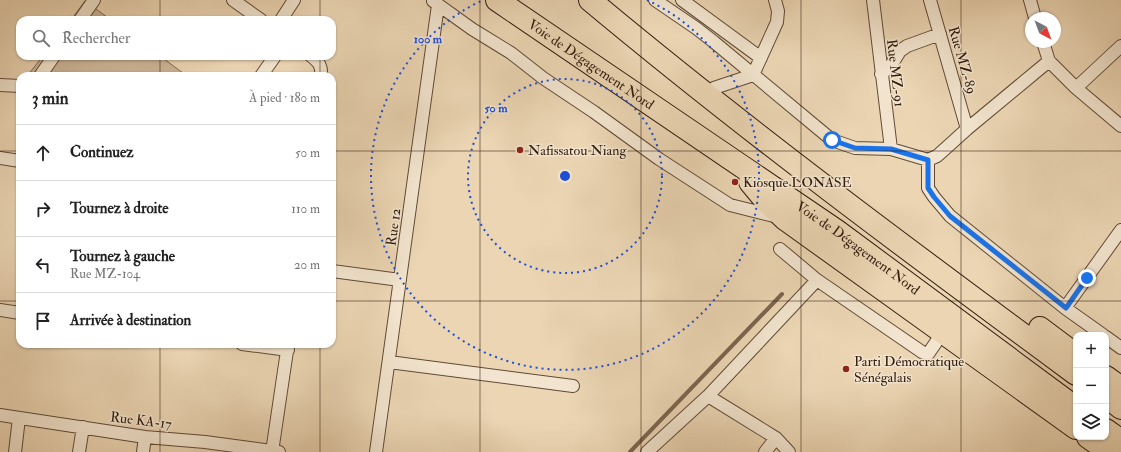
<!DOCTYPE html>
<html lang="fr">
<meta charset="utf-8">
<style>
body{margin:0;font-family:"IM FELL Double Pica",serif;background:#f2f2f2;color:#222}
.controls{position:absolute;right:12px;bottom:12px;display:grid;overflow:hidden;border-radius:8px;box-shadow:0 1px 3px #0004}
.controls button{width:36px;height:36px;display:grid;place-items:center;padding:0;border:0;border-bottom:1px solid #e0e0e0;background:#fff;color:#222;font:20px sans-serif}
.compass{position:absolute;left:1025px;top:12px;width:36px;height:36px;border-radius:50%;background:#fff;box-shadow:0 1px 3px #0004;rotate:139deg}
.stop{position:absolute;width:12px;height:12px;margin:-9px;border:3px solid #1a73e8;border-radius:50%;background:#fff}
.stop.end{background:#1a73e8;border-color:#fff;box-shadow:0 1px 4px #0008}
.list{margin:0;padding:0;list-style:none}
h2{display:flex;justify-content:space-between;align-items:center;height:52px;margin:0;padding:0 16px;font-size:17px}
h2 small{font-size:13px;font-weight:400;color:#767676}
.list li{display:grid;grid-template-columns:26px 1fr auto;gap:12px;align-items:center;box-sizing:border-box;height:56px;padding:0 16px;border-top:1px solid #e0e0e0}
.list b{display:block;font-size:15px;white-space:nowrap}
.list p{margin:0;font-size:13px;white-space:nowrap;color:#767676}
.list em{font-size:13px;font-style:normal;color:#767676}
.icon{flex:none;width:22px;height:22px;fill:none;stroke:currentColor;stroke-width:2;stroke-linecap:round;stroke-linejoin:round}
.map{position:relative;flex:none;width:1121px;height:452px;overflow:hidden}
.search{position:absolute;background:#fff;box-shadow:0 1px 3px #0004;left:16px;top:16px;width:320px;height:44px;display:flex;align-items:center;gap:10px;box-sizing:border-box;padding:0 14px;border-radius:12px;color:#767676;font-size:15px}
.panel{position:absolute;background:#fff;box-shadow:0 1px 3px #0004;left:16px;top:72px;width:320px;height:276px;border-radius:12px}
.map>svg:first-child{display:block}
</style>
<div class="map">
<svg width="1121" height="452" viewBox="0 0 1121 452">
<rect width="100%" height="100%" fill="#ebd5b3"/>
<filter id="stains"><feTurbulence type="fractalNoise" baseFrequency=".005" numOctaves="4"/><feColorMatrix values="0 0 0 0 .2 0 0 0 0 .09 0 0 0 0 .02 0 0 0 .5 -.17"/></filter>
<radialGradient id="worn" r=".72"><stop offset=".6" stop-color="#630" stop-opacity="0"/><stop offset="1" stop-color="#630" stop-opacity=".3"/></radialGradient>
<!-- green -->
<path fill="#cbb597" stroke="#7e6852" d="M 85,1 L 111,20 L 71,20 Z
M 43,56 L 160,56 L 187,76 L 27,76 Z"/>
<g fill="none" stroke-linecap="round" stroke-linejoin="round">
<!-- stream -->
<path stroke="#7b654f" stroke-width="4" d="M 630,452 L 782,294"/>
<!-- street casing -->
<g stroke="#604a36" stroke-width="14">
<path id="street" d="M 233,0 L 261,20
M 655,0 L 696,28 L 714,42 L 832,140 L 855,148 L 891,149 L 928,160 L 937,156 L 946,148 L 967,129 L 1049,61
M 682,0 L 761,58
M 873,0 L 891,149
M 930,0 L 967,129
M 1030,0 L 1035,18
M 433,1 L 472,29 L 511,53 L 543,78 L 594,112 L 659,159 L 730,205 L 778,217
M 80,20 L 94,0
M 281,20 L 294,0
M 1043,42 L 1049,61 L 1076,88 L 1121,126
M 311,56 C 319,62 322,66 321,76
M 881,74 L 890,67 L 900,51 L 907,46 L 940,34
M 40,76 L 54,56
M 261,76 L 275,56
M 0,85 L 20,86
M 714,88 L 753,75 L 777,22 L 778,11 L 775,0
M 1076,88 L 1121,46
M 0,158 L 20,161
M 928,160 L 928,188 L 934,197 L 950,216 L 1065,308 L 1103,335
M 780,249 L 817,280 L 922,352 L 928,354 L 943,332
M 332,271 L 400,280
M 1065,308 L 1121,230
M 0,310 L 20,313
M 1106,337 L 1121,348
M 242,344 L 288,350
M 389,362 L 573,386
M 708,396 L 776,438 L 789,452
M 0,415 L 145,437 L 205,442 L 279,452
M 15,452 L 19,418
M 79,452 L 83,427
M 143,452 L 145,437
M 272,452 L 288,344
M 376,452 L 438,5
M 647,452 L 708,396 L 817,280
M 765,452 L 776,438"/>
</g>
<!-- highway casing -->
<g stroke="#311b0d" stroke-width="24">
<g id="highway">
<path id="s1" d="M 497,0 L 837,231 L 1076,408"/>
<path d="M 590,0 C 747,131 912,253 1076,374"/>
<path d="M 750,182 L 765,200 L 785,219 L 1076,428"/>
<path d="M 1040,328 L 1076,355"/>
<path d="M 1106,377 L 1121,388"/>
<path d="M 1106,396 L 1121,408"/>
<path d="M 1106,430 L 1121,441"/>
<path d="M 1088,437 L 1109,452"/>
</g>
</g>
<!-- street -->
<use href="#street" stroke="#f2e4ce" stroke-width="12"/>
<!-- highway -->
<use href="#highway" stroke="#ebd5b3" stroke-width="22"/>
</g>
<g fill="none" stroke-linecap="round" stroke-linejoin="round">
<!-- route -->
<path stroke="#1a73e8" stroke-width="5" d="M 832,140 L 855,148 L 891,149 L 928,160 L 928,188 L 934,197 L 950,216 L 1066,308 L 1087,278"/>
</g>
<!-- grid -->
<path fill="none" stroke="#311b0d" stroke-width="1" stroke-opacity="0.55" d="M 160,0 L 160,20M 320,0 L 320,20M 480,0 L 480,452M 641,0 L 641,452M 801,0 L 801,452M 961,0 L 961,452M 160,56 L 160,76M 320,56 L 320,76M 0,151 L 20,151M 332,151 L 1121,151M 0,301 L 20,301M 332,301 L 1121,301M 160,344 L 160,452M 320,344 L 320,452"/>
<!-- distance rings -->
<g fill="none" stroke="#1d4ed8" stroke-width="2" stroke-dasharray="2 4">
<circle cx="565" cy="176" r="97"/>
<path d="M647 0A194 194 0 1 1 483 0"/>
</g>
<!-- markers -->
<g fill="#8f2418" stroke="#f2e4ce" stroke-width="1.5">
<circle cx="520" cy="150" r="4"/>
<circle cx="735" cy="182" r="4"/>
<circle cx="846" cy="369" r="4"/>
</g>
<g text-anchor="middle" stroke-width="3" stroke-linejoin="round" paint-order="stroke">
<!-- street labels -->
<g font-size="14" fill="#311b0d" stroke="#f2e4ce">
<text transform="translate(963 60) rotate(74)" y="5">Rue MZ-89</text>
<text dy="5" stroke="none"><textPath href="#s1" startOffset="114">Voie de Dégagement Nord</textPath></text>
<text transform="translate(896 73) rotate(83)" y="5">Rue MZ-91</text>
<text transform="translate(393 227) rotate(-82)" y="5">Rue 12</text>
<text dy="5" stroke="none"><textPath href="#s1" startOffset="438">Voie de Dégagement Nord</textPath></text>
<text transform="translate(141 420) rotate(7)" y="5">Rue KA-17</text>
</g>
<!-- poi labels -->
<g font-size="14" fill="#311b0d" stroke="#f2e4ce" text-anchor="start">
<text x="528" y="155">Nafissatou Niang</text>
<text x="743" y="187">Kiosque LONASE</text>
<text x="854" y="366">Parti Démocratique<tspan x="854" dy="16">Sénégalais</tspan></text>
</g>
</g>
<circle cx="565" cy="176" r="6" fill="#1d4ed8" stroke="#f2e4ce" stroke-width="2"/>
<g font-size="12" text-anchor="middle" font-weight="bold" fill="#1d4ed8" stroke="#f2e4ce" stroke-width="3" stroke-linejoin="round" paint-order="stroke">
<text x="428" y="43">100 m</text>
<text x="496" y="112">50 m</text>
</g>
<rect width="100%" height="100%" filter="url(#stains)"/>
<rect width="100%" height="100%" fill="url(#worn)"/>
</svg>
<div class="controls">
<button>+</button>
<button>−</button>
<button><svg class="icon" aria-label="layers" viewBox="0 0 24 24"><path d="M12 4l9 5-9 5-9-5zM3 14l9 5 9-5"/></svg></button>
</div>
<svg class="compass" viewBox="-18 -18 36 36"><path d="M0-13l5 13h-10z" fill="#e53935"/><path d="M0 13l5-13h-10z" fill="#767676"/></svg>
<div class="stop" style="left:832px;top:140px"></div>
<div class="stop end" style="left:1087px;top:278px"></div>
<div class="search"><svg class="icon" aria-label="search" viewBox="0 0 24 24"><circle cx="10" cy="10" r="6"/><path d="M15 15l6 6"/></svg>Rechercher</div>
<section class="panel">
<h2>3 min<small>À pied · 180 m</small></h2>
<ul class="list">
<li><svg class="icon" aria-label="ahead" viewBox="0 0 24 24"><path d="M12 20V5M6 11l6-6 6 6"/></svg><div><b>Continuez</b></div><em>50 m</em></li>
<li><svg class="icon" aria-label="right" viewBox="0 0 24 24"><path d="M7 20v-9h11M14 6l5 5-5 5"/></svg><div><b>Tournez à droite</b></div><em>110 m</em></li>
<li><svg class="icon" aria-label="left" viewBox="0 0 24 24"><path d="M17 20v-9H6M10 6l-5 5 5 5"/></svg><div><b>Tournez à gauche</b><p>Rue MZ-104</p></div><em>20 m</em></li>
<li><svg class="icon" aria-label="arrive" viewBox="0 0 24 24"><path d="M6 21V4h12l-3 4 3 4H6"/></svg><div><b>Arrivée à destination</b></div></li>
</ul>
</section>
</div>
